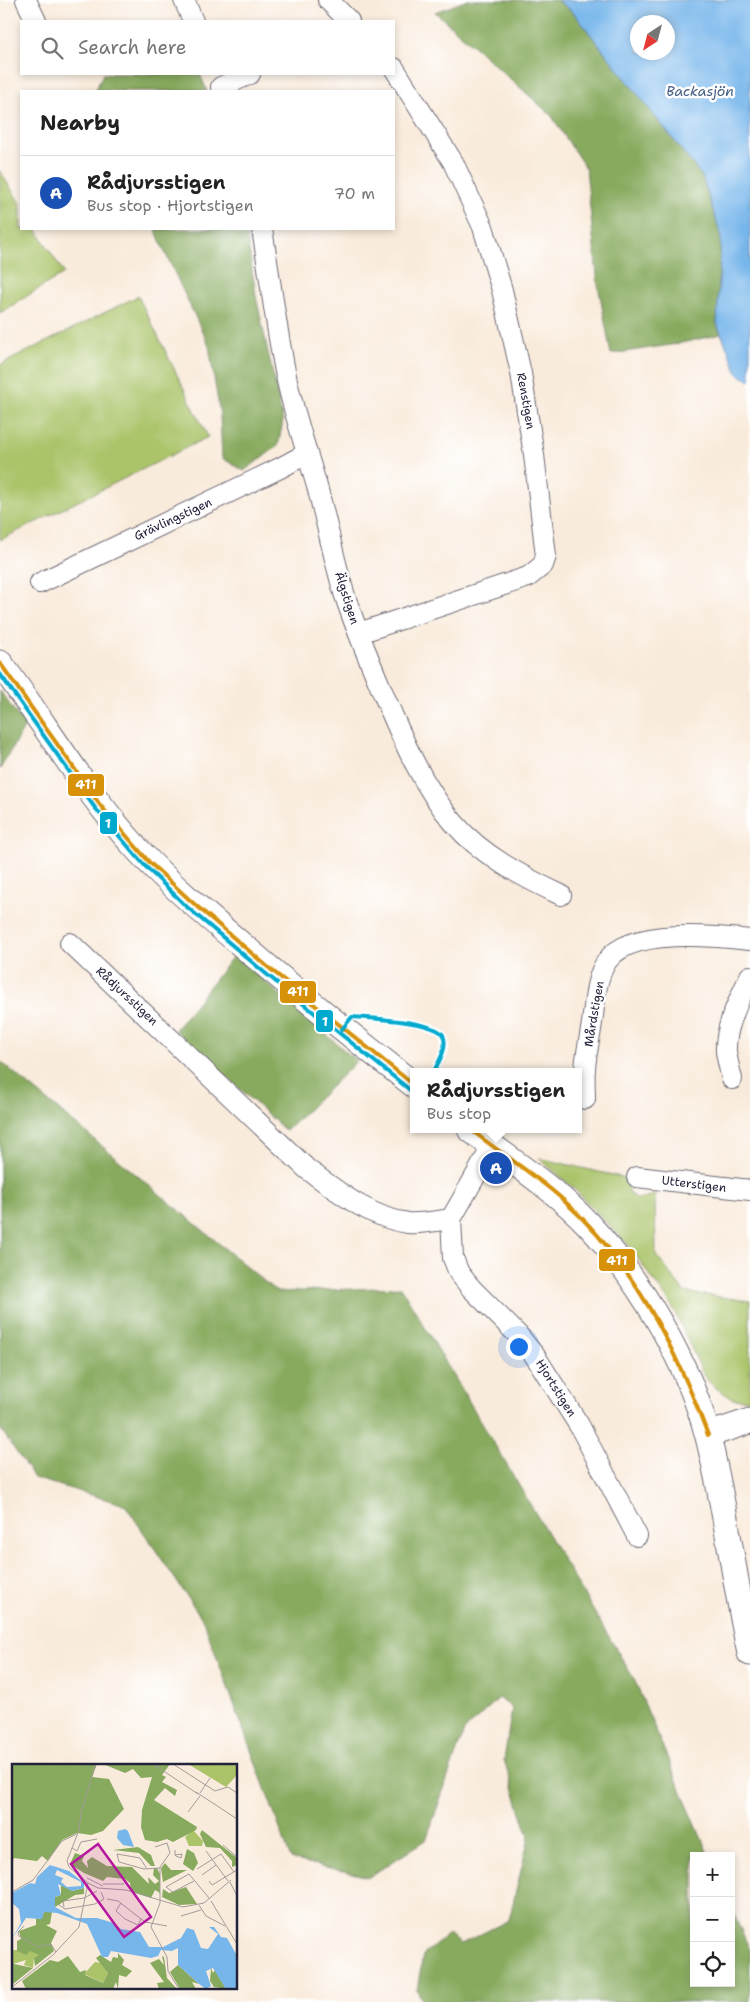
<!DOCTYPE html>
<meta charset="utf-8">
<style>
body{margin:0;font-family:"Shantell Sans",sans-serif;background:#f6f6f6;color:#222}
.controls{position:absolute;right:15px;bottom:15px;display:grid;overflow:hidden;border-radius:0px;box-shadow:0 2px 8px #0003}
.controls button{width:45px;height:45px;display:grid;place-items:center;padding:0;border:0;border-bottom:1px solid #e0e0e0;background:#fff;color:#222;font:25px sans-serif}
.compass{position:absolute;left:630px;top:15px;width:45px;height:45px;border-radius:50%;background:#fff;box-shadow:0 2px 8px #0003;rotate:216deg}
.you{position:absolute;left:518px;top:1346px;width:18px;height:18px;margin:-12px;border:4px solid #fff;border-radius:50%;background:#1a73e8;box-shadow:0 0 0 8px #1a73e833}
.badge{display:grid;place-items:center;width:32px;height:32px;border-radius:50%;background:#b5179e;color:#fff;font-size:16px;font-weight:700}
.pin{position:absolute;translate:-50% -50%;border:2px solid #fff;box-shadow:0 1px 5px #0006}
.popup{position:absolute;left:410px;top:1068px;width:172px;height:65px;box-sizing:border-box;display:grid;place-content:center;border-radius:0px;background:#fff;filter:drop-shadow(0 1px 4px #0005);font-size:16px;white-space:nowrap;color:#767676}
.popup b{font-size:19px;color:#222}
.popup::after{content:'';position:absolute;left:50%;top:100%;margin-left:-10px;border:10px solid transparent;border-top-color:#fff}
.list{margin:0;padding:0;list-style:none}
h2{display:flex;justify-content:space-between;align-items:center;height:65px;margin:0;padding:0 20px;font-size:21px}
h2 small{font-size:16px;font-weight:400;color:#767676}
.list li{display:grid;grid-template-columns:32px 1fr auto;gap:15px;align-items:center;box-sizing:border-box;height:75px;padding:0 20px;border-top:1px solid #e0e0e0}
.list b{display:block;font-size:19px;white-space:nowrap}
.list p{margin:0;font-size:16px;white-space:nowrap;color:#767676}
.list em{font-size:16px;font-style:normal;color:#767676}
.icon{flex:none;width:28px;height:28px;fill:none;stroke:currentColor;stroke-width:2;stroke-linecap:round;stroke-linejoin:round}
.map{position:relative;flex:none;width:750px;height:2002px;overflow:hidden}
.search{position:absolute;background:#fff;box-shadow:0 2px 8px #0003;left:20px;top:20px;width:375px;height:55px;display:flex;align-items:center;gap:12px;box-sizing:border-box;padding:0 18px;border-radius:0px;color:#767676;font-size:19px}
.panel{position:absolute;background:#fff;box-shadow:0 2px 8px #0003;left:20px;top:90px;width:375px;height:140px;border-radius:0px}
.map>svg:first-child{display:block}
</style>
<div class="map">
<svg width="750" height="2002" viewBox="0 0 750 2002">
<rect width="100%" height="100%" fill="#fff"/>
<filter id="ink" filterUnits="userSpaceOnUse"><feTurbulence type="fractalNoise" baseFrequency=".02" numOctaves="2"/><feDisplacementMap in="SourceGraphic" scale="10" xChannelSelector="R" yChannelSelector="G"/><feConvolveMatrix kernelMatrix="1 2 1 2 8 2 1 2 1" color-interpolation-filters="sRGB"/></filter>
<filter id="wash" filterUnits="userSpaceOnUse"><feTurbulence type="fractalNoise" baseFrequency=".0096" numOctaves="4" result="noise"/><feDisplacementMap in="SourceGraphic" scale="20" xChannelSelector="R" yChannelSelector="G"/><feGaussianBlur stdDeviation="1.12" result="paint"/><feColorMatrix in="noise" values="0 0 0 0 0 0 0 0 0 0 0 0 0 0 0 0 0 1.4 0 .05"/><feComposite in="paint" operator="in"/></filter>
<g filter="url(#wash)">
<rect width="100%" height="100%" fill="#f9ebdb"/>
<!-- green -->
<path fill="#abc46a" stroke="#667352" d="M 0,171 L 21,205 L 21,229 L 36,229 L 64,273 L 0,313 Z
M 138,296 L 208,437 L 0,540 L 0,365 Z
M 539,1158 L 625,1178 L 629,1193 L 637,1199 L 655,1195 L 656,1255 L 684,1292 L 750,1301 L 750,1400 L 733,1399 L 716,1388 L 705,1378 L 672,1306 L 628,1245 L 572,1187 Z"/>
<!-- forest -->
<path fill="#88aa5e" stroke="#55664c" d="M 468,0 L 557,0 L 573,12 L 702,176 L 721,235 L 717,324 L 721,334 L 677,344 L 611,354 L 598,285 L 586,169 L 551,115 L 435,12 Z
M 103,74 L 200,74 L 207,91 L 95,91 Z
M 157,229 L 246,229 L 256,296 L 283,421 L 278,446 L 244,471 L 222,458 L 220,415 L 209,346 L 162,246 L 156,230 Z
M 0,691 L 25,726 L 0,769 Z
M 234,955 L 357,1061 L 286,1131 L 175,1030 Z
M 0,1061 L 277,1292 L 401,1287 L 634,1679 L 709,1856 L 694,1856 L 694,1983 L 731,1983 L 731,1907 L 750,1950 L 750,2002 L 423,2002 L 417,1990 L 423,1955 L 448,1934 L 461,1944 L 509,1920 L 529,1837 L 504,1760 L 512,1708 L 499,1698 L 464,1731 L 426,1840 L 369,1877 L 291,1859 L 203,1620 L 125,1505 L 34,1478 L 0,1428 Z"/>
<!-- water -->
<path fill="#77b6eb" stroke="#4c6c93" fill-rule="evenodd" d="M 557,0 L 750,0 L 750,381 L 738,374 L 717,324 L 721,235 L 702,176 L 573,12 ZM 638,22 L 668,22 L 668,52 L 638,52 Z"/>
</g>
<g filter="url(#ink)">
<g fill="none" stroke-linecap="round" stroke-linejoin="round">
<!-- minor casing -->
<g stroke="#6d6873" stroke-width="22">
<path id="minor" d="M 26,0 L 36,21
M 184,0 L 193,21
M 328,0 L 349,21
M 221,87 L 250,74
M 262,229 C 270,278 276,327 286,376 C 294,415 307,451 318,490 C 327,524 334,559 344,593 C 355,627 369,660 383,693 C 402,738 422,786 454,823 C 481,855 523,877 561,895
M 40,583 L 280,468 L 306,454
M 359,633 L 528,577 L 543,565 L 546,556 L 534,455 L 521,373 L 502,290 L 483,227 L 453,162 L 394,68
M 70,943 L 307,1169 C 337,1191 370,1218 408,1223 C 422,1224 437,1221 451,1219
M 732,1079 C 730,1070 727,1060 726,1051 C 725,1025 740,999 750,976
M 585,1099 C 585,1089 584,1079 585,1069 C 586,1053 590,1038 592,1023 C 595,1003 595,978 607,961 C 630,927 715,936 750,940
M 492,1147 L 451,1219 L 453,1258 L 459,1273 L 471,1288 L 518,1335 L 535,1356 L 579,1425 L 637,1536
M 637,1177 L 750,1190"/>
</g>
<!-- tertiary casing -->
<g stroke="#6d6873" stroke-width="27">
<path id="tertiary" d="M 0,663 C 46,725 85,792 137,849 C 171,886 211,919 249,951 C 303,997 358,1041 414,1085
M 470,1129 C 509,1160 553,1187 588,1224 C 640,1280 689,1363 708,1437 C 726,1508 734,1581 750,1653
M 708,1435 L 750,1421"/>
</g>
<!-- minor -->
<use href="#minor" stroke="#fff" stroke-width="20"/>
<!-- tertiary -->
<use href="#tertiary" stroke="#fff" stroke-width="25"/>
<!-- bus-1 casing -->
<g stroke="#fff" stroke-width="8">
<path id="bus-1" d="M 0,663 L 100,805 L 150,863 L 192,902 L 269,968 L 414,1085
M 470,1129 C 500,1153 533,1173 561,1198 C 633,1262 675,1347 708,1435"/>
</g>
<!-- bus-2 casing -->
<g stroke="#fff" stroke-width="8">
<path id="bus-2" d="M 0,674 L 95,808 L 146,867 L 187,907 L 265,973 L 410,1090
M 342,1029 L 352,1017 C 369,1018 435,1021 443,1035 C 448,1046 440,1060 435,1069"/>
</g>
<!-- bus-1 -->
<use href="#bus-1" stroke="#d79209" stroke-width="4"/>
<!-- bus-2 -->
<use href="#bus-2" stroke="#00a9ce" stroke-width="4"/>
</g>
</g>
<g text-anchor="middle" stroke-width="5" stroke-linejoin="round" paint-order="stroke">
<!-- street labels -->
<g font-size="12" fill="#22223b" stroke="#fff">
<text transform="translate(526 401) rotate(80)" y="4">Renstigen</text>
<text transform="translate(173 519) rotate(-25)" y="4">Grävlingstigen</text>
<text transform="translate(347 598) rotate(72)" y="4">Älgstigen</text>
<text transform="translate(127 996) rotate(43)" y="4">Rådjursstigen</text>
<text transform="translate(594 1014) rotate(-80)" y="4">Mårdstigen</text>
<text transform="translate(694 1184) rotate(7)" y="4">Utterstigen</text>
<text transform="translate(556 1388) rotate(58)" y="4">Hjortstigen</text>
</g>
<!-- water labels -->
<g font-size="14" font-style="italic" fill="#445d81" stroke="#fff">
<text x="700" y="96">Backasjön</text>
</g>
</g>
<!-- overview -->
<g transform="translate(12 1764)">
<rect width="225" height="225" fill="#f9ebdb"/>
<path d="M 176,0 L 221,0 L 225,2 L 225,11 L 214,23 ZM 181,66 L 191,77 L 190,82 L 177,82 L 173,73 ZM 0,186 L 18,186 L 28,191 L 22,194 L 21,204 L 12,201 L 14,196 L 1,200 ZM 83,198 L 89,199 L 96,209 L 91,219 L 72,210 Z" fill="#abc46a"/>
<path d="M 0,0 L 85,0 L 80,13 L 97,15 L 112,45 L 91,67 L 79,71 L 65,69 L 50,76 L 36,97 L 30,92 L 25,97 L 2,94 L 0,98 ZM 91,0 L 158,0 L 150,11 L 154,13 L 150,18 L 165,26 L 163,32 L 153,24 L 142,36 L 185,63 L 184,66 L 161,78 L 155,75 L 145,78 L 133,76 L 129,63 L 130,46 L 140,13 L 129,14 L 121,5 L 113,9 ZM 190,66 L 225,94 L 225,101 L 220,103 L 220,97 L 208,84 L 194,83 L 188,70 ZM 126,83 L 139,91 L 143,102 L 139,102 L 127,89 L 101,86 ZM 175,85 L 182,89 L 186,99 L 181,107 L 171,100 ZM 63,89 L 72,92 L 70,97 L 76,104 L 75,97 L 80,93 L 95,102 L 120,103 L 137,120 L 136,113 L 143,120 L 147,117 L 141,111 L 142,104 L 145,104 L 148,110 L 148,129 L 143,126 L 139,134 L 119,127 L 118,119 L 113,115 L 95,113 L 91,117 L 72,109 L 58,100 ZM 153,99 L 159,106 L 175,106 L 151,118 L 149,104 ZM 49,119 L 60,127 L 72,124 L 72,130 L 63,131 L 43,143 L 41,140 L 43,133 L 49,131 ZM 174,123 L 185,140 L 167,141 L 150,133 L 151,125 L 157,129 ZM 32,148 L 40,148 L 38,160 L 34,161 L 45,167 L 39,179 L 42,187 L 23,202 L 22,194 L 27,191 L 18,187 L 14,191 L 5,187 L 5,177 L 9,175 L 7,167 L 24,161 L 24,154 L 28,155 ZM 106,189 L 112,196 L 110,201 L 120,207 L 114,213 L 107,211 L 106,225 L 104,218 L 101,225 L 14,225 L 10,217 L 38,196 L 46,198 L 56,192 L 68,208 L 74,206 L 73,211 L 91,219 L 96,209 L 84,194 L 88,191 L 99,198 L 101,193 L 106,194 ZM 150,192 L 152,193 L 155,214 L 165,225 L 147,225 L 145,219 L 152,218 L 138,199 L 147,195 L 152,201 ZM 0,196 L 2,200 L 21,204 L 1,220 ZM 166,201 L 187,220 L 180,218 L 184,225 L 168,225 L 158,208 ZM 199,204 L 201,209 L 203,206 L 214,225 L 202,223 L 198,217 Z" fill="#88aa5e"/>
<path d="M 113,65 L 116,67 L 122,83 L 111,81 L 105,74 L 106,67 ZM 38,101 L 57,107 L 72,119 L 72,124 L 60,127 L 46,120 L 49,131 L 43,133 L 43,143 L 64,154 L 85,154 L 102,159 L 109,165 L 128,168 L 137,183 L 151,183 L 169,174 L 175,164 L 182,166 L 189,184 L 196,185 L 206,170 L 197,163 L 202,163 L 209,173 L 215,174 L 224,190 L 225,225 L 214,225 L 201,204 L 194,207 L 199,222 L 194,225 L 187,220 L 166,201 L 166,184 L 160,187 L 149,186 L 146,192 L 139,194 L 99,187 L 96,193 L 90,193 L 75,160 L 45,149 L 32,148 L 30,155 L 14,154 L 0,175 L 9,159 L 7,145 L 0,139 L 0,129 L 18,119 L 23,120 L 25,113 ZM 45,106 L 69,118 L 69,122 L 55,123 L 49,118 L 51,114 L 43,111 Z" fill="#77b6eb" fill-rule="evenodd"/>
<path fill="none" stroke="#a39b9b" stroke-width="1" d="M 84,0 L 69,48 L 67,66 L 55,97 L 57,103 L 76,119 L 86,124 L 114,126 L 171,143 L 192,139 L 219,116M 141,0 L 186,30M 161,0 L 203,27 L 216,23 L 225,29M 184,28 L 225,55M 188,29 L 198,14M 176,48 L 188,32M 211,81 L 225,93M 143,83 L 155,79 L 158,89 L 148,103 L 148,139 L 139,163 L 155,193 L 156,207 L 167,225M 60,84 L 65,87 L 69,78 L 85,75M 163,86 L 163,91 L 164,92 L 169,94 L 170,90 L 163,91M 194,87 L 216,117M 135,105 L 128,94 L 105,90 L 107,98 L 132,105 L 148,104M 185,105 L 209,90 L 222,108M 190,111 L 204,101M 75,114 L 91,122M 182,117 L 161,128 L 154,123 L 177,110 L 197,134M 197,117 L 200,121 L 225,106M 218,118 L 225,132M 91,120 L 112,120M 0,128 L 21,116 L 50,77 L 65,70M 95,135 L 106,137 L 133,158 L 155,162M 199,137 L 225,180M 109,139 L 104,147 L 113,155 L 126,161 L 129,155M 46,140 L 53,145 L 83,140 L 92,135 L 89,128M 187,141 L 194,152 L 213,162M 52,143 L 51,137 L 72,134 L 85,127M 169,152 L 189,146M 12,162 L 6,168 L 7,172 L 26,183 L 39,180 L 44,188M 0,223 L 41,191 L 67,163 L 76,119"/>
<path fill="#b5179e" fill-opacity="0.15" stroke="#b5179e" stroke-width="2.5" d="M 86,80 L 139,153 L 112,173 L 59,100 Z"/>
<rect width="225" height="225" fill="none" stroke="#22223b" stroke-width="2.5"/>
</g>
<g stroke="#fff" stroke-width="2">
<rect x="67" y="773" width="38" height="24" rx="5" fill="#d79209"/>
<rect x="99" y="811" width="19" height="24" rx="5" fill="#00a9ce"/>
<rect x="279" y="980" width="38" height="24" rx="5" fill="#d79209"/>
<rect x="315" y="1009" width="19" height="24" rx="5" fill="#00a9ce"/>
<rect x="598" y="1248" width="38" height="24" rx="5" fill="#d79209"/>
</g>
<g font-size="14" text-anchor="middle" font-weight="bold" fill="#fff">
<text x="86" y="789">411</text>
<text x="108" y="828">1</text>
<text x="298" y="996">411</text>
<text x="325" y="1026">1</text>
<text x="617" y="1265">411</text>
</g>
</svg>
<div class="controls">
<button>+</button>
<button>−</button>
<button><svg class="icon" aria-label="locate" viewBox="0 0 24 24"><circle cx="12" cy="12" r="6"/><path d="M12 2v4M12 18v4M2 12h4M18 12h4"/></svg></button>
</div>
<svg class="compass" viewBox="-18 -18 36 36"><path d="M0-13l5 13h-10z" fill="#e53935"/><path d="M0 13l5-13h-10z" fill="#767676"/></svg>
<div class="you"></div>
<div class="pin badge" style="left:496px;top:1168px;background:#1a4fb4">A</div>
<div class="popup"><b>Rådjursstigen</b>Bus stop</div>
<div class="search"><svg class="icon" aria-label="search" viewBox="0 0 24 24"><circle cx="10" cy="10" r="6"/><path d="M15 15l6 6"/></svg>Search here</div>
<section class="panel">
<h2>Nearby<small></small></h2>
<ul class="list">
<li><span class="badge" style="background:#1a4fb4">A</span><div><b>Rådjursstigen</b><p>Bus stop · Hjortstigen</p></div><em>70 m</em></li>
</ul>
</section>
</div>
